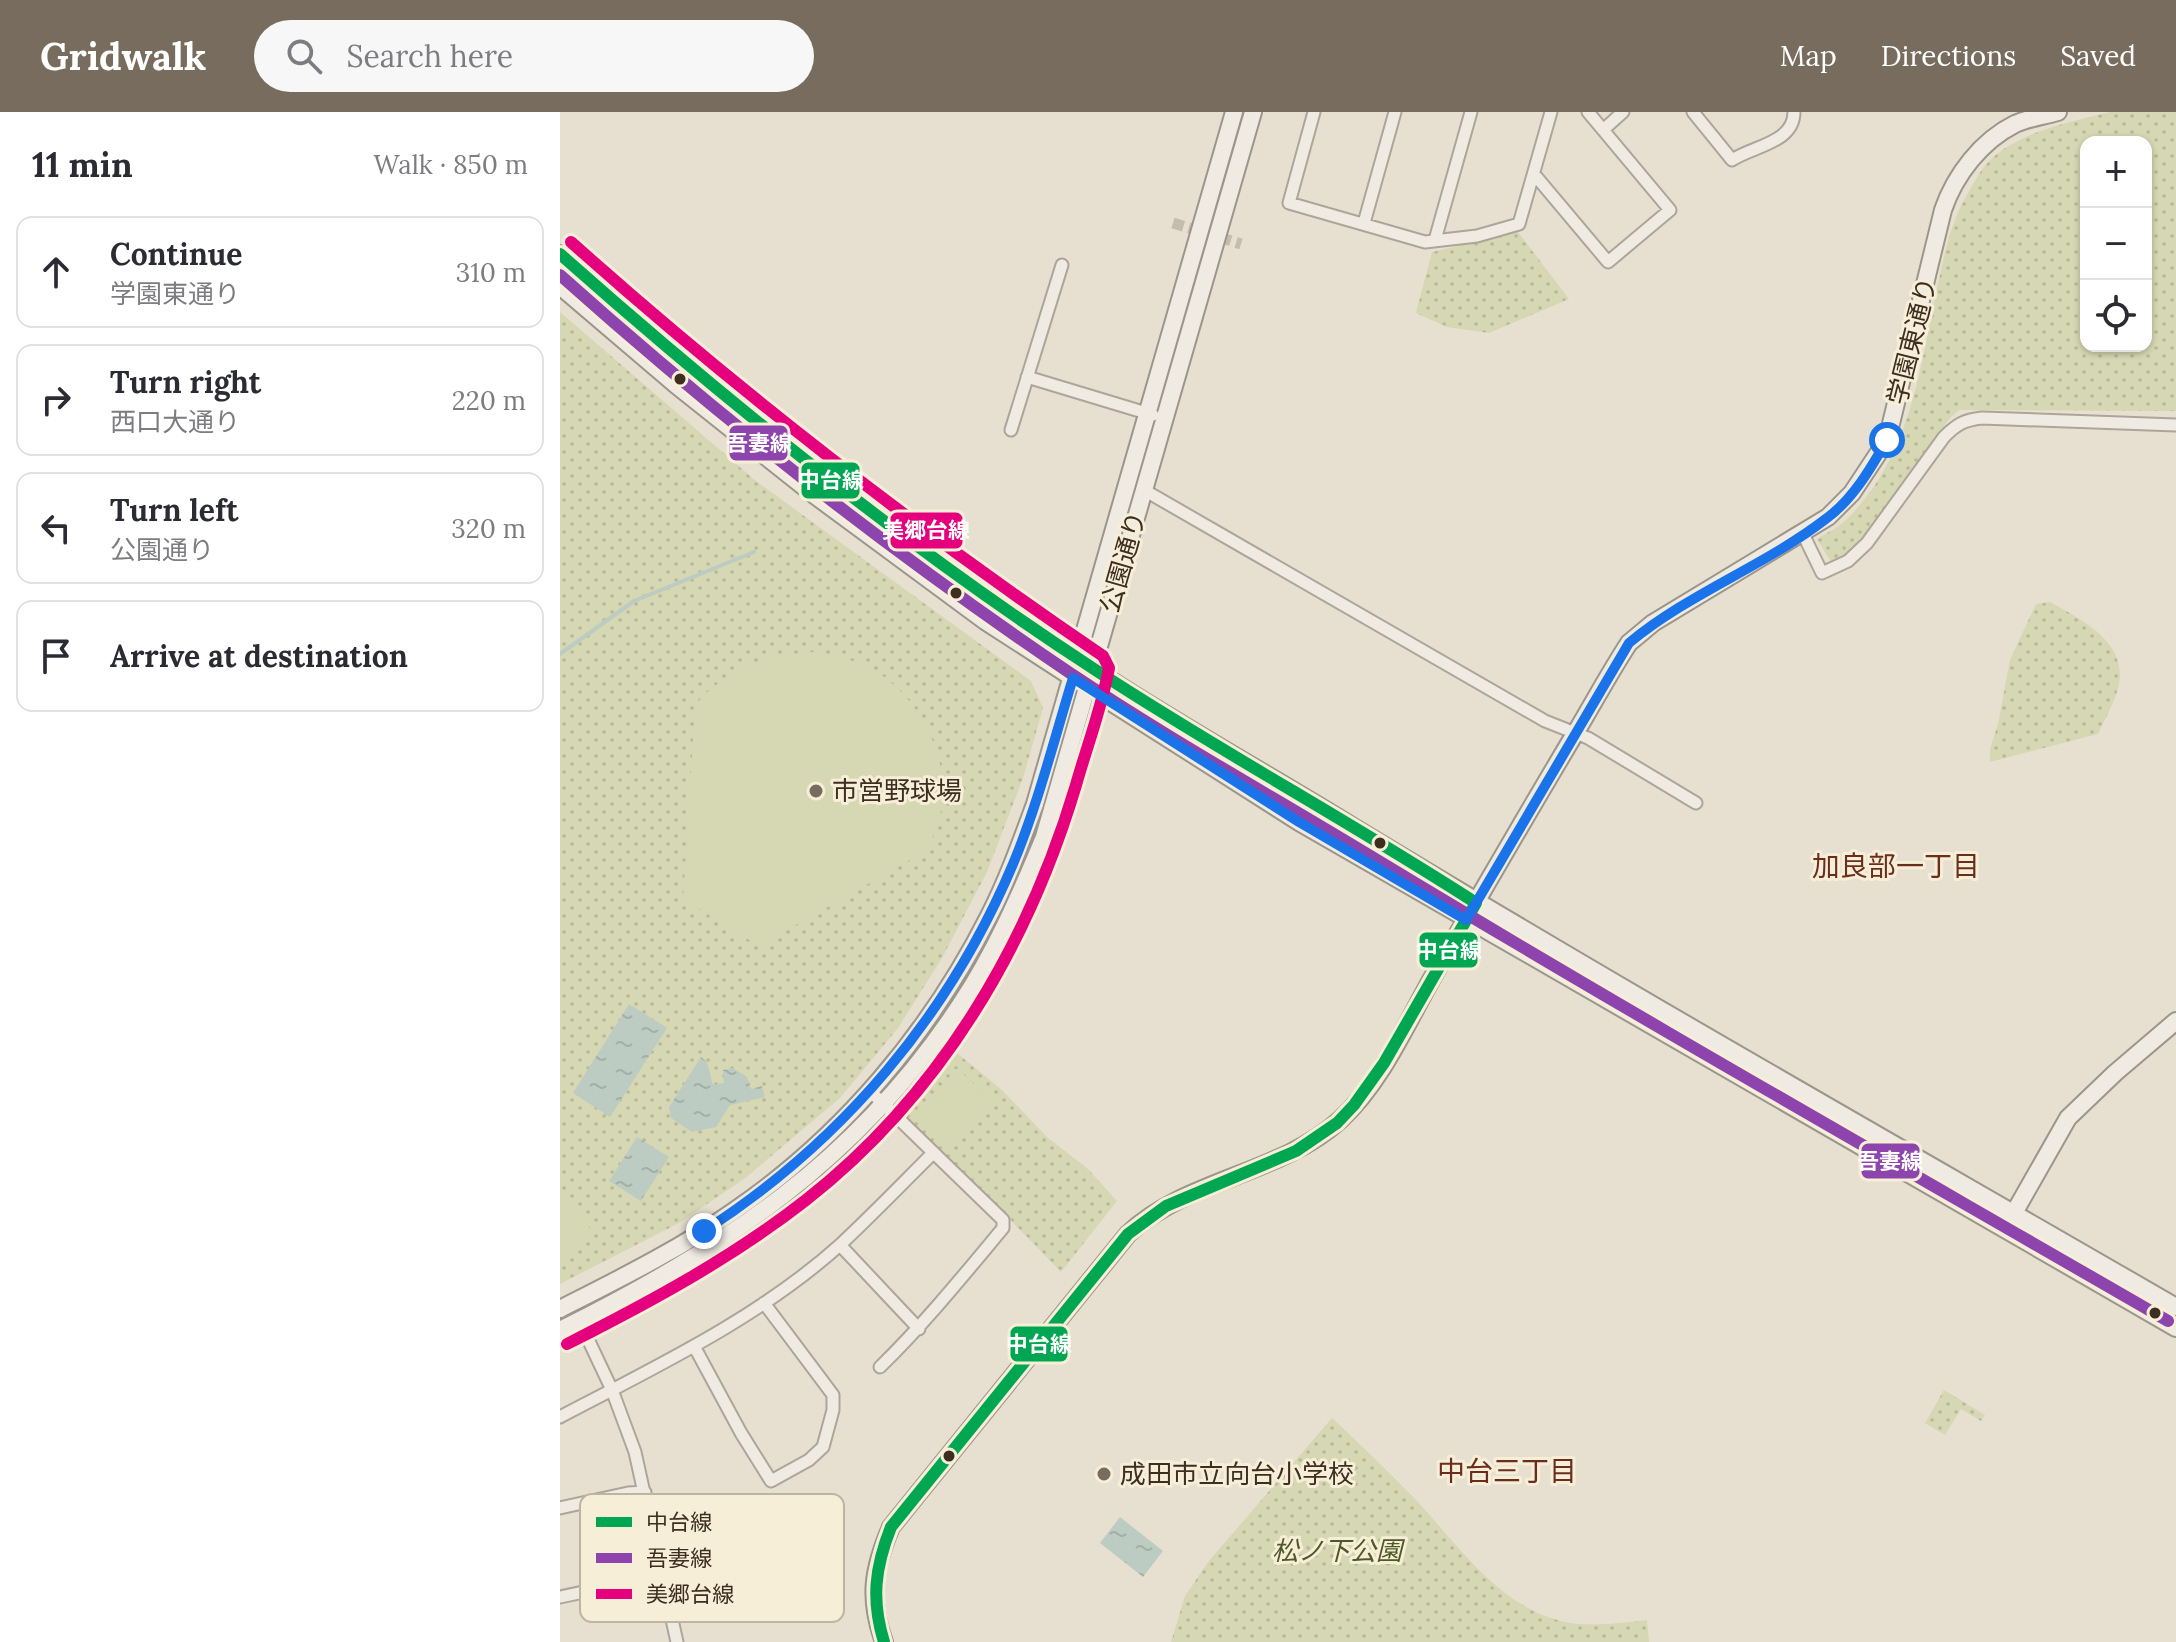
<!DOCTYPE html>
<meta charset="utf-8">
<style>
body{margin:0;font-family:Lora,"Noto Sans JP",serif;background:#f7f7f7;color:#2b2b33}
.controls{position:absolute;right:24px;top:24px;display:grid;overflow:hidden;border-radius:16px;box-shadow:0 2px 6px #0004}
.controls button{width:72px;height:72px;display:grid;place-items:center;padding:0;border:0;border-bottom:2px solid #e1e1e2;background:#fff;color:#2b2b33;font:40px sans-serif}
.stop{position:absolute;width:24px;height:24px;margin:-18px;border:6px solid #1a73e8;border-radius:50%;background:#fff}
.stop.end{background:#1a73e8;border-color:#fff;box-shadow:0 2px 8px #0008}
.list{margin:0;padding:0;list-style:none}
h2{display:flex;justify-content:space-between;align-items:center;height:104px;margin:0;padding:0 32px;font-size:34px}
h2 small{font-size:26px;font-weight:400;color:#7c7c81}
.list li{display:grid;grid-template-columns:52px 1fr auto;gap:24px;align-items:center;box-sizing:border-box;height:112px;margin:0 16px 16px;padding:0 16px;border:2px solid #e1e1e2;border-radius:16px}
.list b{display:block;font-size:30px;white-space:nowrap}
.list p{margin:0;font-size:26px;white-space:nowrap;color:#7c7c81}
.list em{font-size:26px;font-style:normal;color:#7c7c81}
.icon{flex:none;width:44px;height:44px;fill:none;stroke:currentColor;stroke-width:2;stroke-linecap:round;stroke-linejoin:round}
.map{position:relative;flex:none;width:1616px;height:1530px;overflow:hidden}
header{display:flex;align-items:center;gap:48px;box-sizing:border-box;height:112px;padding:0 40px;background:#786c5e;color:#fff}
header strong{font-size:38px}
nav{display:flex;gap:44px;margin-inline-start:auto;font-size:28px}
.search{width:560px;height:72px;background:#f7f7f7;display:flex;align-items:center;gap:20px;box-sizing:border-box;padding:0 28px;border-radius:44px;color:#7c7c81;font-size:30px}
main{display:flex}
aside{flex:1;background:#fff}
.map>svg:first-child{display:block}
</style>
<header>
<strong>Gridwalk</strong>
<div class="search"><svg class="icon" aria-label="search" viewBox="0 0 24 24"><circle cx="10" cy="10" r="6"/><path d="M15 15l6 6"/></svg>Search here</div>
<nav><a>Map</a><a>Directions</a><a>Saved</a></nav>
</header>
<main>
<aside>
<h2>11 min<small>Walk · 850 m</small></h2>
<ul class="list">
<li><svg class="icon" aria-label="ahead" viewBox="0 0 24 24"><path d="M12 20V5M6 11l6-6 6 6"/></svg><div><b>Continue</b><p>学園東通り</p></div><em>310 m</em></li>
<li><svg class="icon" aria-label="right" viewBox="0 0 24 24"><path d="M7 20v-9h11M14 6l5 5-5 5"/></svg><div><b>Turn right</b><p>西口大通り</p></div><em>220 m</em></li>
<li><svg class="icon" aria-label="left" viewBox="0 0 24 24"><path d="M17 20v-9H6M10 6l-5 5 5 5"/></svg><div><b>Turn left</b><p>公園通り</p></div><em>320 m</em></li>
<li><svg class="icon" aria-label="arrive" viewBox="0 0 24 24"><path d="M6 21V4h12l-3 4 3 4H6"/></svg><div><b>Arrive at destination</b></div></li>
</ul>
</aside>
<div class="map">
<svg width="1616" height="1530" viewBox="0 0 1616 1530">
<defs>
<pattern id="park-dots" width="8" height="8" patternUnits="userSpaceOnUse" patternTransform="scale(2)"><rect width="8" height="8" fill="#d6d7b3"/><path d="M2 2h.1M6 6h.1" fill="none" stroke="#b9b99a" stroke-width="1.8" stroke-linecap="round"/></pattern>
<pattern id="water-ripples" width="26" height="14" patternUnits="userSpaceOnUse" patternTransform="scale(2)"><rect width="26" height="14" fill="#bcccc2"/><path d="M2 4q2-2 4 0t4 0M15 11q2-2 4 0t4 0" fill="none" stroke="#a2b0a6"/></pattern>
</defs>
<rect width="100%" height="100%" fill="#e7e0d1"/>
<!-- park -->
<path fill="url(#park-dots)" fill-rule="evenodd" d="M 1550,0 L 1616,0 L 1616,299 L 1399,298 L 1390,306 L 1303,428 L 1290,443 L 1271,450 L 1257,427 C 1267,421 1279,415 1287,407 C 1351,344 1360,256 1378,172 C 1385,140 1391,109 1408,81 C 1416,67 1424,51 1437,42 C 1470,17 1511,10 1550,0 ZM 1526,30 L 1586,30 L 1586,234 L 1526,234 Z
M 958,120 L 1009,187 L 929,221 L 887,215 L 856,201 L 872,140 Z
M 0,200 L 196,369 L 471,569 L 483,596 L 463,666 L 427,760 L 382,846 L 338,916 L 280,986 L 184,1067 L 119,1111 L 0,1172 Z
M 1490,490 C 1522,508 1570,531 1558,576 C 1554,591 1545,607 1538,622 L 1430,650 L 1430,637 L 1438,612 L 1450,548 L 1476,492 Z
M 391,936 L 442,978 L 487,1025 L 528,1057 L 557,1089 L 501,1160 L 434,1091 L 340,1000 Z
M 1384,1278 L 1425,1303 L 1421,1309 L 1401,1297 L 1385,1323 L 1365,1311 Z
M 772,1306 C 801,1333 829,1360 856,1388 C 897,1432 939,1494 1001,1509 C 1029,1516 1059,1511 1087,1508 L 1089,1530 L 611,1530 L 625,1484 L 648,1450 Z"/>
<!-- garden -->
<path fill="#d6d7b3" d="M 252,540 C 274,543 297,548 317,560 C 374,596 405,682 364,740 L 199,834 L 123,787 L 135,596 C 139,586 147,580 156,573 C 185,550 215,543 252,540 Z
M 397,956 L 431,988 L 389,1033 L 357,1002 Z
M 0,1076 L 34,1122 L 0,1146 Z"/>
<!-- water -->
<path fill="url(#water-ripples)" d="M 69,892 L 107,916 L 50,1005 L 13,981 Z
M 141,945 L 147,950 L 153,973 L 164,971 L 163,958 L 173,956 L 187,965 L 191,977 L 202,974 L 205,985 L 170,993 L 156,1015 L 132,1020 L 111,1006 L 109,995 Z
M 77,1025 L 109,1045 L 81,1089 L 49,1069 Z
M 560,1405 L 603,1439 L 583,1465 L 540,1431 Z"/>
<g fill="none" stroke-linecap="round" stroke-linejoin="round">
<!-- stream -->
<path stroke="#bcccc2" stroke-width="4" d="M 0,542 L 74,489 L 194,440"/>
<!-- street-tunnel -->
<path stroke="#c5bcae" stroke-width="11" stroke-dasharray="11 5.5" stroke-linecap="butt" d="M 613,111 L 681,132"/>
<!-- street casing -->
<g stroke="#ada599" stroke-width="15">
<path id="street" d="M 754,0 L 729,91 L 865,130 L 917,124 L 959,112 L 991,0
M 1133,0 L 1172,48 C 1193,34 1234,31 1234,0
M 1043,18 L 1063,0
M 974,62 L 1048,150 L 1110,98 L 1028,0
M 804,111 L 835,0
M 875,128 L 911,0
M 467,265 L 593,303
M 451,318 L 502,153
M 584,378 L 985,609 L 1028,626 L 1136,691
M 1243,422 L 1262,461 L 1288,449 L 1307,431 L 1384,325 C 1397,312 1404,308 1422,306 L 1616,313
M 310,979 L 443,1108 L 443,1116 C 403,1164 364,1212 320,1255
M 280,1133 L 359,1217
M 19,1208 L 52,1278 L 75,1340 L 117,1530
M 134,1234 L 181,1321 L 211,1369 L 249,1348 L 263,1335 L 273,1298 L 273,1283 L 204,1191
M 0,1305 C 97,1254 199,1206 281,1132 C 312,1103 342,1072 372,1042
M 0,1396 L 68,1381 L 85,1380
M 0,1485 L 103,1463"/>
</g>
<!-- secondary casing -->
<g stroke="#9c958a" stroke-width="20">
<path id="secondary" d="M 0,142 C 163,290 338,426 520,548 C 603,604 692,653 777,705 C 1054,874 1336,1033 1616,1195
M 0,174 L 116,273 L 253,382 L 425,509 L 513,566 L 739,710 L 1616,1216
M 1450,1108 L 1508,1006 L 1555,961 L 1616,909
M 0,1197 C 59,1167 120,1137 174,1099 C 282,1025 370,921 429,804 C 447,769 461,730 475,692 L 674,0
M 0,1218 C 164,1136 297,1050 400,893 C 435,840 460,783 484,725 L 693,0
M 324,1530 C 308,1486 313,1457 331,1415 L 568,1122 C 628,1066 719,1063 780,1008 C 822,970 847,910 875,861 C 922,780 968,700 1016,620 C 1034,590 1050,560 1069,531 L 1093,511 L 1268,405 L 1292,381 L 1327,328 L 1383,98 C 1395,63 1421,29 1455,12 C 1468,6 1484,4 1498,0"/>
</g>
<!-- street -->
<use href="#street" stroke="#efebe3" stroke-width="11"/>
<!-- secondary -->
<use href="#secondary" stroke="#efebe3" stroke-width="16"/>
<!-- bus-1 casing -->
<g stroke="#f7eed8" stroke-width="18">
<path id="bus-1" d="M 0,142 C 169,292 345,434 534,557 C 659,639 791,710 916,791 L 824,951 L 794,993 L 777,1011 L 736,1039 L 606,1094 L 568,1122 L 331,1415 C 315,1455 311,1488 324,1530"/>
</g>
<!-- bus-2 casing -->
<g stroke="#f7eed8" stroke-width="18">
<path id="bus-2" d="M 0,163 C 161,307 331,440 510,561 C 606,625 708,682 807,742 C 1071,902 1340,1054 1608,1209"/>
</g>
<!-- bus-3 casing -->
<g stroke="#f7eed8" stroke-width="18">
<path id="bus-3" d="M 7,1232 C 90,1190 172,1146 246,1088 C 380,983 468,834 516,673 C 527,634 542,595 549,556 L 543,544 C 356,417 179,280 11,130"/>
</g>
<!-- bus-1 -->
<use href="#bus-1" stroke="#00a651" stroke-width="12"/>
<!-- bus-2 -->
<use href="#bus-2" stroke="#8e44ad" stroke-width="12"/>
<!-- bus-3 -->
<use href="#bus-3" stroke="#e5007d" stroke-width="12"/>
</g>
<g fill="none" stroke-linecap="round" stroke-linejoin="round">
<!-- route -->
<path stroke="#1a73e8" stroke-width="10" d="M 144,1119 C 282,1030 389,904 453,752 C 478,692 494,628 513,566 L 739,710 L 906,808 L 1069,531 C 1129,481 1205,454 1267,406 C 1293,387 1311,356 1327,328"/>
</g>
<!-- markers -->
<g fill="#3d2e20" stroke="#f7eed8" stroke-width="3">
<circle cx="120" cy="267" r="7"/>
<circle cx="396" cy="481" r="7"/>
<circle cx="820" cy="731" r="7"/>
<circle cx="1595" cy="1201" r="7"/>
<circle cx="389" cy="1344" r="7"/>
</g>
<g fill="#786c5e" stroke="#f7eed8" stroke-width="3">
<circle cx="256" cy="679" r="8"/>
<circle cx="544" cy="1362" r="8"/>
</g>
<g text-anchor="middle" stroke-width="6" stroke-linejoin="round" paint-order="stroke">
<!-- street labels -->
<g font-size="26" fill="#3d2e20" stroke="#f7eed8">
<text transform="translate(1352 229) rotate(-76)" y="9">学園東通り</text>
<text transform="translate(563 450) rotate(-74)" y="9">公園通り</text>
</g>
<!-- poi labels -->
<g font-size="26" fill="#3d2e20" stroke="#f7eed8" text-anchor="start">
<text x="272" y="688">市営野球場</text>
<text x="560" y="1371">成田市立向台小学校</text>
</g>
<!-- park labels -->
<g font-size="26" font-style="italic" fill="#4d5a26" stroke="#f7eed8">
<text x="777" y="1448">松ノ下公園</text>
</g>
<!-- neighbourhood labels -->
<g font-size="28" fill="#6b2e1e" stroke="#f7eed8">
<text x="1336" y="764">加良部一丁目</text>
<text x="947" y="1369">中台三丁目</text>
</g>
</g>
<!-- legend -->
<rect x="20" y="1382" width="264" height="128" rx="12" fill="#f7eed8" stroke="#bfb4a1" stroke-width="2"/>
<rect x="36" y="1405" width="36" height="10" fill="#00a651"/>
<rect x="36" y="1441" width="36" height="10" fill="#8e44ad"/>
<rect x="36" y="1477" width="36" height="10" fill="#e5007d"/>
<g font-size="22" fill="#3d2e20">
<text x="86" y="1418">中台線</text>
<text x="86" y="1454">吾妻線</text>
<text x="86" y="1490">美郷台線</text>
</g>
<g stroke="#f7eed8" stroke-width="3">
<rect x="168" y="312" width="61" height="38" rx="8" fill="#8e44ad"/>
<rect x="240" y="349" width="61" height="39" rx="8" fill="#00a651"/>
<rect x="329" y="399" width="75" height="39" rx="8" fill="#e5007d"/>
<rect x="858" y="819" width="61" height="38" rx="8" fill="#00a651"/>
<rect x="1300" y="1030" width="61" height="38" rx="8" fill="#8e44ad"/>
<rect x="449" y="1213" width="60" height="38" rx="8" fill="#00a651"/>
</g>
<g font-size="22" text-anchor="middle" font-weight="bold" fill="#fff">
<text x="199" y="339">吾妻線</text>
<text x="271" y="376">中台線</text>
<text x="366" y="426">美郷台線</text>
<text x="889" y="846">中台線</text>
<text x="1330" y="1057">吾妻線</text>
<text x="479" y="1240">中台線</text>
</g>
</svg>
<div class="controls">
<button>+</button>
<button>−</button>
<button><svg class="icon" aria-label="locate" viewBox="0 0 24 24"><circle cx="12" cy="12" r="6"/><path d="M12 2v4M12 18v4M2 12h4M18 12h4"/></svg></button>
</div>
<div class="stop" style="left:1327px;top:328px"></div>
<div class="stop end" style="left:144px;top:1119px"></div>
</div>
</main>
